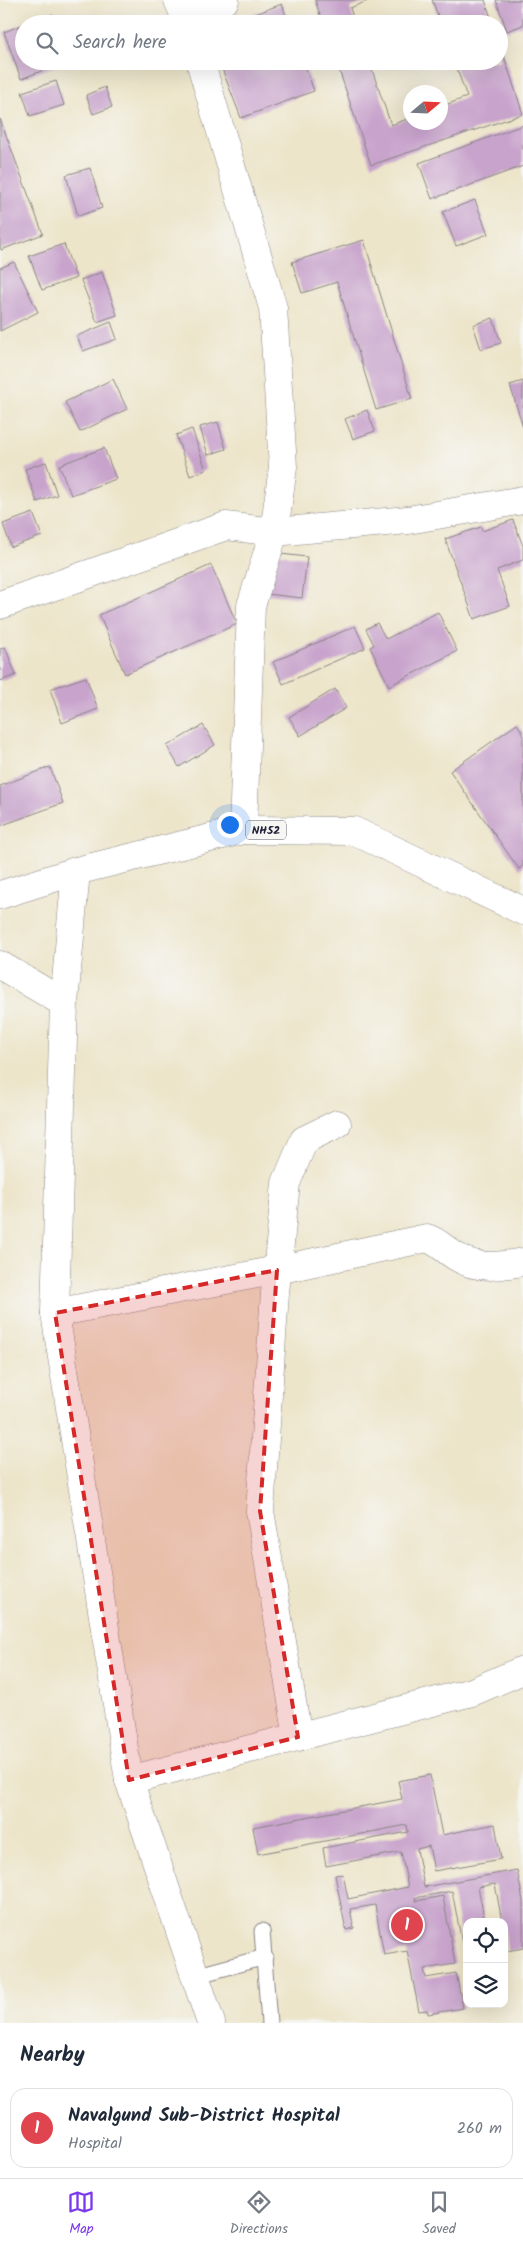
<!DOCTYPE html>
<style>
body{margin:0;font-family:Kalam,sans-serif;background:#f6f6f7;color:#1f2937}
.controls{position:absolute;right:15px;bottom:15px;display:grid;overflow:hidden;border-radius:10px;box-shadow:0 5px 20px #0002}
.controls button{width:45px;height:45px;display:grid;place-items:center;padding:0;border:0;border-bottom:1px solid #e0e1e3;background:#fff;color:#1f2937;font:25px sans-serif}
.compass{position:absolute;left:403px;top:85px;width:45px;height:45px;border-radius:50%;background:#fff;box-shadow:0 5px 20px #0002;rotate:71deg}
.you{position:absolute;left:229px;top:824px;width:18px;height:18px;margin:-12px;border:4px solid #fff;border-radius:50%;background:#1a73e8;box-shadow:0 0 0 8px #1a73e833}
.badge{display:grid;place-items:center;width:32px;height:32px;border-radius:50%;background:#7c3aed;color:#fff;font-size:16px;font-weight:700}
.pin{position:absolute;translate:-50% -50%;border:2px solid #fff;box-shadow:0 1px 5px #0006}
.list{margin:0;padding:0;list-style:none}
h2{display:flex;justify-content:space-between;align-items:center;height:65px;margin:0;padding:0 20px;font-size:21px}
h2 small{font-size:16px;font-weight:400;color:#747a83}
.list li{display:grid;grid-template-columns:32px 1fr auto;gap:15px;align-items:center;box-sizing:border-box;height:80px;margin:0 10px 10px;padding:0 10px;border:1px solid #e0e1e3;border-radius:15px}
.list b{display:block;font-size:19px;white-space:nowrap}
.list p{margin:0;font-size:16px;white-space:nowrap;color:#747a83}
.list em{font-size:16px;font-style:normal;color:#747a83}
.icon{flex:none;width:28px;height:28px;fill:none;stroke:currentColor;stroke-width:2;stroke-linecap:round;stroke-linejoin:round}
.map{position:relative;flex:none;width:523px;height:2023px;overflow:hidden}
.search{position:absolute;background:#fff;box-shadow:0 5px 20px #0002;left:15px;right:15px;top:15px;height:55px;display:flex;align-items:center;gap:12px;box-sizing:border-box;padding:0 18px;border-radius:28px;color:#747a83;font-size:19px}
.sheet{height:155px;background:#fff}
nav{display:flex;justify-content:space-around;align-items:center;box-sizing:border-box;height:70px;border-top:1px solid #e0e1e3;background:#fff;font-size:14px;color:#747a83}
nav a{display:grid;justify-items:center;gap:2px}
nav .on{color:#7c3aed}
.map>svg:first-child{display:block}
</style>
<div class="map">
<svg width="523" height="2023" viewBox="0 0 523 2023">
<rect width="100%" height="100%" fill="#f6f6f2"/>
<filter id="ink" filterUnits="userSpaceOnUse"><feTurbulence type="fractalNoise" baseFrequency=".02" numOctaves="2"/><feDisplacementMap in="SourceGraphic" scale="10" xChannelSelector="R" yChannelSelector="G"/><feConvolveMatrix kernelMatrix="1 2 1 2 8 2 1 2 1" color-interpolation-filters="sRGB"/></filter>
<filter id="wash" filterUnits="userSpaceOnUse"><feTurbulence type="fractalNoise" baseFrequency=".0096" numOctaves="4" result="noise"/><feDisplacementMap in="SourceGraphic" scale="20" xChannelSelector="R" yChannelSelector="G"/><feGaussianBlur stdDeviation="1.12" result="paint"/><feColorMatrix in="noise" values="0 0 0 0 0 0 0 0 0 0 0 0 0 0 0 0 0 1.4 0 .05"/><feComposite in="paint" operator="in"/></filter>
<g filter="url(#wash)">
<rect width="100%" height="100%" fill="#ede5ca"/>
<g id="blocks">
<!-- building -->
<path fill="#c8a3cc" d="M 315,0 L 370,0 L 350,8 L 355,24 L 323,24 Z
M 432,0 L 485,0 L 493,24 L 441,24 Z
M 496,0 L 523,0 L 523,25 L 507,31 Z
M 282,4 L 289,24 L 228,24 Z
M 53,14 L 56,24 L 26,24 Z
M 24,24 L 24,61 L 67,61 L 21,79 L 4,32 Z
M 500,44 L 523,114 L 371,165 L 336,61 L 369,61 L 391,125 L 410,118 L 410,122 L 440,122 L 440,107 L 467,97 L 454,61 L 499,61 Z
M 219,61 L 303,61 L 314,91 L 241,118 Z
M 56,81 L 64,105 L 30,116 L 22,92 Z
M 105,87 L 112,107 L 93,114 L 86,95 Z
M 0,119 L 43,234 L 1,250 L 0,246 Z
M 523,125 L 523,166 L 432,199 L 419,163 Z
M 90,168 L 102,208 L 78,216 L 66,175 Z
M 475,200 L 488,234 L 456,246 L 443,212 Z
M 364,240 L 412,399 L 376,410 L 337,282 L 302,293 L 292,262 Z
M 64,244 L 76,278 L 42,290 L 29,256 Z
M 14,262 L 38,312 L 0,331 L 0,268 Z
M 102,272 L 117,315 L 97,322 L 81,280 Z
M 493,318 L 501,343 L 481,349 L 473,325 Z
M 111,322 L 117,339 L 83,351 L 77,336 Z
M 113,379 L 127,409 L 80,432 L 65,402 Z
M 523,381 L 523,427 L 510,385 Z
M 367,410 L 375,431 L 353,439 L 345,419 Z
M 218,422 L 226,449 L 208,455 L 200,427 Z
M 192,429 L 206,470 L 190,476 L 176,435 Z
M 104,448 L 116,479 L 71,495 L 59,465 Z
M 46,462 L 57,495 L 37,502 L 25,469 Z
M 33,513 L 42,536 L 11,547 L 3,524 Z
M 513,520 L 523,546 L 523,560 L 497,570 L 510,606 L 474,619 L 445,539 L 481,527 L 482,531 Z
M 272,553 L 307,557 L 302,598 L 267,594 Z
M 211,565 L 237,624 L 125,674 L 99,615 Z
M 438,612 L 457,651 L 389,686 L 370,647 L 374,645 L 366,629 L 377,623 L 386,639 Z
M 355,626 L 365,648 L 283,684 L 273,662 Z
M 5,647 L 16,675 L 0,681 L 0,649 Z
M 86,677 L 98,709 L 62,723 L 50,689 Z
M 335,689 L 346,708 L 300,736 L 289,717 Z
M 517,724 L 523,733 L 523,866 L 519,869 L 450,771 Z
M 203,725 L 215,745 L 179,767 L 167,746 Z
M 50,767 L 63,803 L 0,826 L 0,786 Z
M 430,1775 L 442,1835 L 495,1824 L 501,1859 L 434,1871 L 429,1846 L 417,1849 L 424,1887 L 517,1870 L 523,1901 L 523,1948 L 507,1951 L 504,1922 L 502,1922 L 495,1884 L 478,1887 L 485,1922 L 467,1922 L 467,1942 L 462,1943 L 452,1891 L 415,1898 L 416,1901 L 443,1896 L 455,1964 L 424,1969 L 426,1978 L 456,1973 L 463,2008 L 428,2014 L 427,2010 L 419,2011 L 407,1951 L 384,1955 L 375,1905 L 350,1909 L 354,1928 L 346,1930 L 335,1875 L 343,1874 L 348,1899 L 408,1887 L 401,1852 L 326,1866 L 323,1848 L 408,1832 L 407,1825 L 258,1854 L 253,1827 L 402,1799 L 398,1781 Z"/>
</g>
</g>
<g filter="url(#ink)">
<use href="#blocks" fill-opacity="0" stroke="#888482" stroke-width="1"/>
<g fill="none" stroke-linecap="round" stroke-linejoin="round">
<!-- service casing -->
<g stroke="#888482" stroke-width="17">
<path id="service" d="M 262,1931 L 269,2023
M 195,1976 L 265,1957"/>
</g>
<!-- minor casing -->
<g stroke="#888482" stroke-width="29">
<path id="minor" d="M 186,17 L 225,0
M 0,605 L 226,526 L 274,532 L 408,520 L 523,500
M 55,1313 L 277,1270 L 427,1238 C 439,1242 446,1251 457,1257 C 477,1270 500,1266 523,1262
M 298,1737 L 260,1511 L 275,1293 L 286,1183 L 304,1140 L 337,1124
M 129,1780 L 472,1692 L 523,1670"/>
</g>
<!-- tertiary casing -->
<g stroke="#888482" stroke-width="29">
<path id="tertiary" d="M 178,0 L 188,24
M 200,61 L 273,308 L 283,467 L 274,532 L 251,606 L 243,830
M 76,871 L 64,1003 L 55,1313 L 129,1780 L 211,2023
M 0,965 L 64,1003"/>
</g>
<!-- trunk casing -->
<g stroke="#888482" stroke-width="29">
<path id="trunk" d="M 0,895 L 76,871 L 243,830 L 354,831 L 523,911"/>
</g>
<!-- service -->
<use href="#service" stroke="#fff" stroke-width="15"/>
<!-- minor -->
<use href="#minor" stroke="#fff" stroke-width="28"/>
<!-- tertiary -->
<use href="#tertiary" stroke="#fff" stroke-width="28"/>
<!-- trunk -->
<use href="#trunk" stroke="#fff" stroke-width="28"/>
</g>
</g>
<!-- marked area -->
<path fill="#d62828" fill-opacity="0.2" stroke="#d62828" stroke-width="4" stroke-dasharray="10 6" stroke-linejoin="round" d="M 277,1270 L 260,1511 L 298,1737 L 129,1780 L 55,1313 Z"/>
<g text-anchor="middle" stroke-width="4" stroke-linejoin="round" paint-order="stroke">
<!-- shield labels -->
<rect fill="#f6f6f2" stroke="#626272" stroke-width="1" x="246" y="820.5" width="40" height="19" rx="4"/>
<g font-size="12" font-weight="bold" fill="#22223b">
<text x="266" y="834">NH52</text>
</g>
</g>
</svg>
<div class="controls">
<button><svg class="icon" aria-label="locate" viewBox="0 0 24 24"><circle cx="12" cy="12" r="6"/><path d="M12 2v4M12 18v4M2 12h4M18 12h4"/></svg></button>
<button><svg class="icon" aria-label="layers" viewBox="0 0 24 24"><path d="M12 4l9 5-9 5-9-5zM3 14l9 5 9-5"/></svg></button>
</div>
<svg class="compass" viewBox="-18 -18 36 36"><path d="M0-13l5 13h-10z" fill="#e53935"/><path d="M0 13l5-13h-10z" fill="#747a83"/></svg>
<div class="you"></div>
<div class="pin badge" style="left:407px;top:1925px;background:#e0444e">1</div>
<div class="search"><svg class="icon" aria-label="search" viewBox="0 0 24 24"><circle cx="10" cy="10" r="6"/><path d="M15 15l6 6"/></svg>Search here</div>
</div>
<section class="sheet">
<h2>Nearby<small></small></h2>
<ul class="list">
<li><span class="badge" style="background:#e0444e">1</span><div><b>Navalgund Sub-District Hospital</b><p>Hospital</p></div><em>260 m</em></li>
</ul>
</section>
<nav>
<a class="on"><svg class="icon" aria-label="map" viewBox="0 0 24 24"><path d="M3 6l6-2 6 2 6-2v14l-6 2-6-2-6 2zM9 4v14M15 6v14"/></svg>Map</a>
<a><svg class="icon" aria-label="directions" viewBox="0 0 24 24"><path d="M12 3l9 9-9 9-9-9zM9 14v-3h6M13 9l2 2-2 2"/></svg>Directions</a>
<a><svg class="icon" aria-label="saved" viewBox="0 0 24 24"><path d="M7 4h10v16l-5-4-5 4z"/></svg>Saved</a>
</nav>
